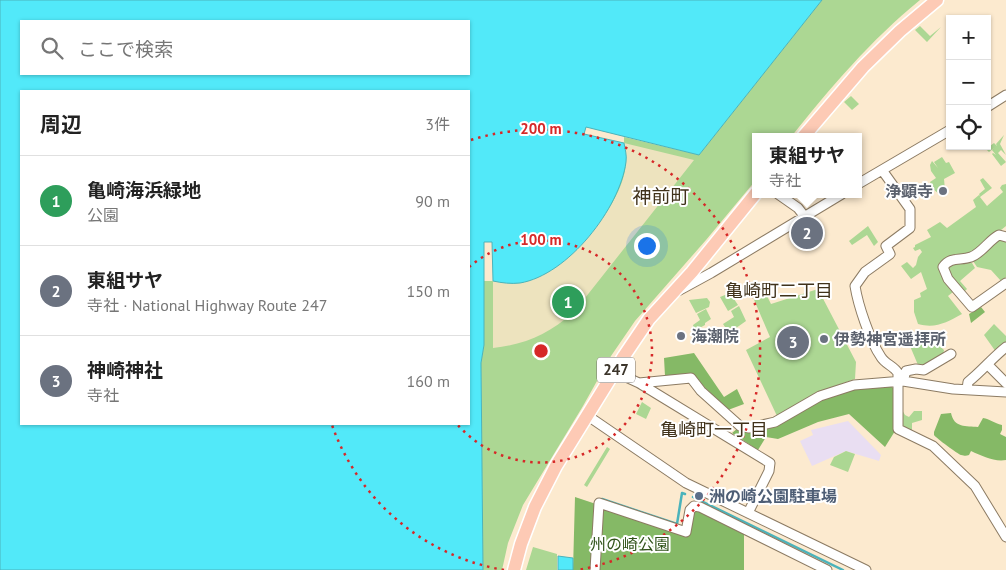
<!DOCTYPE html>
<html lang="ja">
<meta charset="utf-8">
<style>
body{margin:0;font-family:"PT Sans","Noto Sans JP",sans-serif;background:#f6f6f6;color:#222}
.controls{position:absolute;right:15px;top:15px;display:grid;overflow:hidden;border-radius:0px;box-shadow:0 1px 4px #0004}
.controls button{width:45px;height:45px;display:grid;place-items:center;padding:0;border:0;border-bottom:1px solid #e0e0e0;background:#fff;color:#222;font:25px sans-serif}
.you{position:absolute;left:646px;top:245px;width:18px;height:18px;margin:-12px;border:4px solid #fff;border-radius:50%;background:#1a73e8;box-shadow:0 0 0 8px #1a73e833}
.badge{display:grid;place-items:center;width:32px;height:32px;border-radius:50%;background:#b45309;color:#fff;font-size:16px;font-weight:700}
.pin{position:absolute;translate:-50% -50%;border:2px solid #fff;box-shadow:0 1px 5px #0006}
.popup{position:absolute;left:752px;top:133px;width:110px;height:65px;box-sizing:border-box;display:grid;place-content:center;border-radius:0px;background:#fff;filter:drop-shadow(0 1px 4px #0005);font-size:16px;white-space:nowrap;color:#767676}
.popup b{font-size:19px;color:#222}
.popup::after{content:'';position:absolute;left:50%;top:100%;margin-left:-10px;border:10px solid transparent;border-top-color:#fff}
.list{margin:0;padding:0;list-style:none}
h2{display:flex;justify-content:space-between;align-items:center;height:65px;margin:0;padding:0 20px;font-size:21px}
h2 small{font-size:16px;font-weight:400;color:#767676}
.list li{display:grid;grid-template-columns:32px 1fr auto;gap:15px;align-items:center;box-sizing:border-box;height:90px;padding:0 20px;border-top:1px solid #e0e0e0}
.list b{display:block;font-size:19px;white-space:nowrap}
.list p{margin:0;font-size:16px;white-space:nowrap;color:#767676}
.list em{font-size:16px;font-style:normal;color:#767676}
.icon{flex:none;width:28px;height:28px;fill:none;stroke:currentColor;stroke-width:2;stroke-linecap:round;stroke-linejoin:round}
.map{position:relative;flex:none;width:1006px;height:570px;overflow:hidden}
.search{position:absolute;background:#fff;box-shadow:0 1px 4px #0004;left:20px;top:20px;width:450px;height:55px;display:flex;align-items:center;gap:12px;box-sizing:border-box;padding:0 18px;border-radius:0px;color:#767676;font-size:19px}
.panel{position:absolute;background:#fff;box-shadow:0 1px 4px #0004;left:20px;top:90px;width:450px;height:335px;border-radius:0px}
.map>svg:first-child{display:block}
</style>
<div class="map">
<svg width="1006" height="570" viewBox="0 0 1006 570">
<rect width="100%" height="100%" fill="#fceacf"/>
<!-- education -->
<path fill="#e9def2" d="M 848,421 L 881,455 L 879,461 L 846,451 L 812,466 L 800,441 L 813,435 L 811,430 Z"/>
<!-- green -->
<path fill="#acd793" d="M 822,0 L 920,0 C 870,41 831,87 791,137 L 756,137 L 756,180 L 706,240 L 635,321 L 611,356 L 583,406 L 523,505 L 508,543 L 502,570 L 483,570 L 481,363 L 484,345 L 484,281 L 493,281 L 583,243 L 602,220 L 624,143 L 624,137 L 699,155 Z
M 920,26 L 930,36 L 941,27 L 927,42 L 915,30 Z
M 851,96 L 859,104 L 852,110 L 844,102 Z
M 1004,135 L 1000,144 L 1006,155 L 1001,150 L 998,153 L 1006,162 L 1001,166 L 992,154 L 993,153 L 996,155 L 992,150 L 994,148 L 989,152 L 986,149 L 994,143 L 997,146 L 996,144 Z
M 942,157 L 946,163 L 949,162 L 955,173 L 944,179 L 945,190 L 939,194 L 933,189 L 930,182 L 936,178 L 931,171 L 930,165 L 932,161 L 938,168 L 934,162 Z
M 983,178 L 992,188 L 980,197 L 987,206 L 1003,192 L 1000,188 L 1002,185 L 1006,184 L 1006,226 C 997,233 981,248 972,252 C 957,260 949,251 938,268 L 941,275 L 953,292 L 948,296 L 962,314 C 947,322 936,329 918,324 L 914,312 L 914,300 L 921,297 L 920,293 L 927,289 L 921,272 L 911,279 L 901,266 L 907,262 L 913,268 L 916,265 L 918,257 L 922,252 L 920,249 L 915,251 L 913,248 L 915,247 L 915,245 L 931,237 L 927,230 L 940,222 L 947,228 L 976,207 L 973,200 L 979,195 L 980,196 L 979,194 L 985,189 L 980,180 Z
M 868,226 L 878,242 L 874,246 L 867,235 L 852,245 L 849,241 Z
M 999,238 L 1002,238 L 1006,242 L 1006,277 L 1001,281 L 991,270 L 977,267 L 973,261 L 981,256 Z
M 972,263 L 975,268 L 960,281 L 967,289 L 965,291 L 951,276 L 947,268 L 952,264 Z
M 760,282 L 771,304 L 818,289 L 856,362 L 855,379 L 814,394 L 777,416 L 746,350 L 770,337 L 749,288 Z
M 730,293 L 738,305 L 728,311 L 720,297 Z
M 707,298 L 710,302 L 709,307 L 696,313 L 689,300 Z
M 739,306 L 746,321 L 729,333 L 723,324 L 734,317 L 731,311 Z
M 706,309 L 711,319 L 705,323 L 705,325 L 694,331 L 693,325 L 700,320 L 697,314 Z
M 994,324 L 1006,336 L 1006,343 L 996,352 L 984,335 Z
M 920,331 L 924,332 L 944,350 L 943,355 L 928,364 L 918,365 L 910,346 L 901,347 Z
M 642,402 L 651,408 L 646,419 L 636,414 Z
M 901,408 L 905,415 L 909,417 L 914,411 L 922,411 L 922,420 L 912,423 L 912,431 L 900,428 Z
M 607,447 L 610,449 L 587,487 L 584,485 Z
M 846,451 L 855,454 L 848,472 L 830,465 L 834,457 Z
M 533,547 L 557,554 L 557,570 L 526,570 Z"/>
<!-- forest -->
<path fill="#85b966" d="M 981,307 L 985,312 L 971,323 L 969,314 Z
M 694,353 L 724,397 L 737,389 L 744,404 L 728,410 L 691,374 L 665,376 L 664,358 Z
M 889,385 L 893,388 L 895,431 L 885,447 L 849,414 L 818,422 L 778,439 L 766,437 L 758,450 L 732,433 L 738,428 L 754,430 L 822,400 L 846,391 L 865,386 Z
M 951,413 C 954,428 966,426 978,427 L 983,418 C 990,419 994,423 1002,425 L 1002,430 L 1000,434 L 1006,437 L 1006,460 C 994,462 982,456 971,451 L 969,455 C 966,456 965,456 961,455 C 958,454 936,438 934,435 L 934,432 L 941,414 Z
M 575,497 L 683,533 L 694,512 L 698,510 L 744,532 L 744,570 L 573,570 Z"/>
<!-- sand -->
<path fill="#ede3be" d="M 624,143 L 694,160 L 574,312 C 548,334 527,344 493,348 L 493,281 C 502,283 511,284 520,283 C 563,275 628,203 626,158 C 626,153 625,148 624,143 Z"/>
<!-- water -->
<path fill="#52e9f9" stroke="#4bb3bb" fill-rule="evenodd" d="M 0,0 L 822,0 L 699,155 L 586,127 L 584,134 L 624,143 C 625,149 627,155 626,162 C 620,208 568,275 520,283 C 511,284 502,283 493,281 L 492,242 L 484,242 L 484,345 L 481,363 L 483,570 L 0,570 ZM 21,21 L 469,21 L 469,74 L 21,74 ZM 469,91 L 469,424 L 21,424 L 21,91 Z
M 558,556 L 573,558 L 573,570 L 558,570 Z"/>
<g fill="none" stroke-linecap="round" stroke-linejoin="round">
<!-- stream -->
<path stroke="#4bb3bb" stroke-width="2.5" d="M 693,497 L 843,570
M 602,499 L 677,524 L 682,493 L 685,494"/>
<!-- minor casing -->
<g stroke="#8c7b63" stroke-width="11">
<path id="minor" d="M 987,107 L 1006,95
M 882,170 L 910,209 L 910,228 L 886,246 L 890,254 L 865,272 L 855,286 C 858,305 870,341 881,357 C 885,364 894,366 898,373 L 898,429 L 933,446 L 975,486 L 1006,537
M 858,184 L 950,130
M 778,194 L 798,208 L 805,217
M 1006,237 L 999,235 C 989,240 982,253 971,257 C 960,261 951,256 943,267 L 948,279 L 972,307 L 1006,283
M 678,291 L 711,273 L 842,194
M 988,365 L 1006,383
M 615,372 L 639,383 L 770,463 L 769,471 L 748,513
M 903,381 L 906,371 L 916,369 L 924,370 L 951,354
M 639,383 L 691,378 L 701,391 L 740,426 L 749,428 L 775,422 L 820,396 L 854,385 L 903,381 L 953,389 L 1006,392
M 967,389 L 968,382 C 982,371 992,358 1006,347
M 588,416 L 686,483 L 866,570
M 595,570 L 599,503 L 686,532 L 690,510 L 694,506 L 700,507 L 827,570"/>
</g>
<!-- highway casing -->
<g stroke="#fff" stroke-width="15">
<path id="highway" d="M 803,137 L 863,67 L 900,31 L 937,0
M 514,570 L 521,544 L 535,507 L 556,466 L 624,356 L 649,319 L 692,272 L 756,193"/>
</g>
<!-- minor -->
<use href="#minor" stroke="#fff" stroke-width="9"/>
<!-- highway -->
<use href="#highway" stroke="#fdcab5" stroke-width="12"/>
</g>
<!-- distance rings -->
<g fill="none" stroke="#d62828" stroke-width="2.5" stroke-dasharray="2.5 5">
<path d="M469 267A111 111 0 1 1 457 424"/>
<path d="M504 570A222 222 0 0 1 332 425M471 140A222 222 0 1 1 578 570"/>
</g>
<!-- markers -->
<g fill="#6b7280" stroke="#fff" stroke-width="2">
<circle cx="943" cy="191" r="5"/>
<circle cx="681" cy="336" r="5"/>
<circle cx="824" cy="339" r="5"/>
</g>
<circle fill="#5c6f8a" stroke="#fff" stroke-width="2" cx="699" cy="496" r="5"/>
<g text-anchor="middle" stroke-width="4" stroke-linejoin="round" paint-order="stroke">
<!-- shield labels -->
<rect fill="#fff" stroke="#76716a" stroke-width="1" x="597" y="357.5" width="38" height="25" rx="4"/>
<g font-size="15" font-weight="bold" fill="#3b342a">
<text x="616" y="375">247</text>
</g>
<!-- worship labels -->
<g font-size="16" font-weight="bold" fill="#5b616d" stroke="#fff" text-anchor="start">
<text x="933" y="197" text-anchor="end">浄顕寺</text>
<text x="691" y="342">海潮院</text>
<text x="834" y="345">伊勢神宮遥拝所</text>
</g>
<!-- service labels -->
<g font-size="16" font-weight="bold" fill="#4e5e75" stroke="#fff" text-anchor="start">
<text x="709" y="502">洲の崎公園駐車場</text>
</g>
<!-- park labels -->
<g font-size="16" fill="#31531a" stroke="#fff">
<text x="630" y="550">州の崎公園</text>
</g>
<!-- neighbourhood labels -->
<g font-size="18" fill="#40321b" stroke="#fff">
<text x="779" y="297">亀崎町二丁目</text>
<text x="714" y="436">亀崎町一丁目</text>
</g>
<!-- quarter labels -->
<g font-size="19" fill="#40321b" stroke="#fff">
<text x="661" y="203">神前町</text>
</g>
</g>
<circle cx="541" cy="351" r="8" fill="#d62828" stroke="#fff" stroke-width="2.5"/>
<g font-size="15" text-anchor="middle" font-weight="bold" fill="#d62828" stroke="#fff" stroke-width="4" stroke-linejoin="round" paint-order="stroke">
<text x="541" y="134">200 m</text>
<text x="541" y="245">100 m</text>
</g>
</svg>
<div class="controls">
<button>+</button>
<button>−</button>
<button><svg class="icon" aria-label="locate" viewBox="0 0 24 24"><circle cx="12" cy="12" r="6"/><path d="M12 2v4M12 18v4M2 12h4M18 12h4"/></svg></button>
</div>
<div class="you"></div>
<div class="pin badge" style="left:568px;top:302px;background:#2e9e5b">1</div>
<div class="pin badge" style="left:807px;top:233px;background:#6b7280">2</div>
<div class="popup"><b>東組サヤ</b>寺社</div>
<div class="pin badge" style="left:793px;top:342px;background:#6b7280">3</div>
<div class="search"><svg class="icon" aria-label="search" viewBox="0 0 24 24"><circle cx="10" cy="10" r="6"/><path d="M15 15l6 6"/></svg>ここで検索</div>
<section class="panel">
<h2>周辺<small>3件</small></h2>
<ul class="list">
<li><span class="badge" style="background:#2e9e5b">1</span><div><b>亀崎海浜緑地</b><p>公園</p></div><em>90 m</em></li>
<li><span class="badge" style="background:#6b7280">2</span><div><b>東組サヤ</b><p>寺社 · National Highway Route 247</p></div><em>150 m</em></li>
<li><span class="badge" style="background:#6b7280">3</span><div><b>神崎神社</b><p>寺社</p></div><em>160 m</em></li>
</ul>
</section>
</div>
